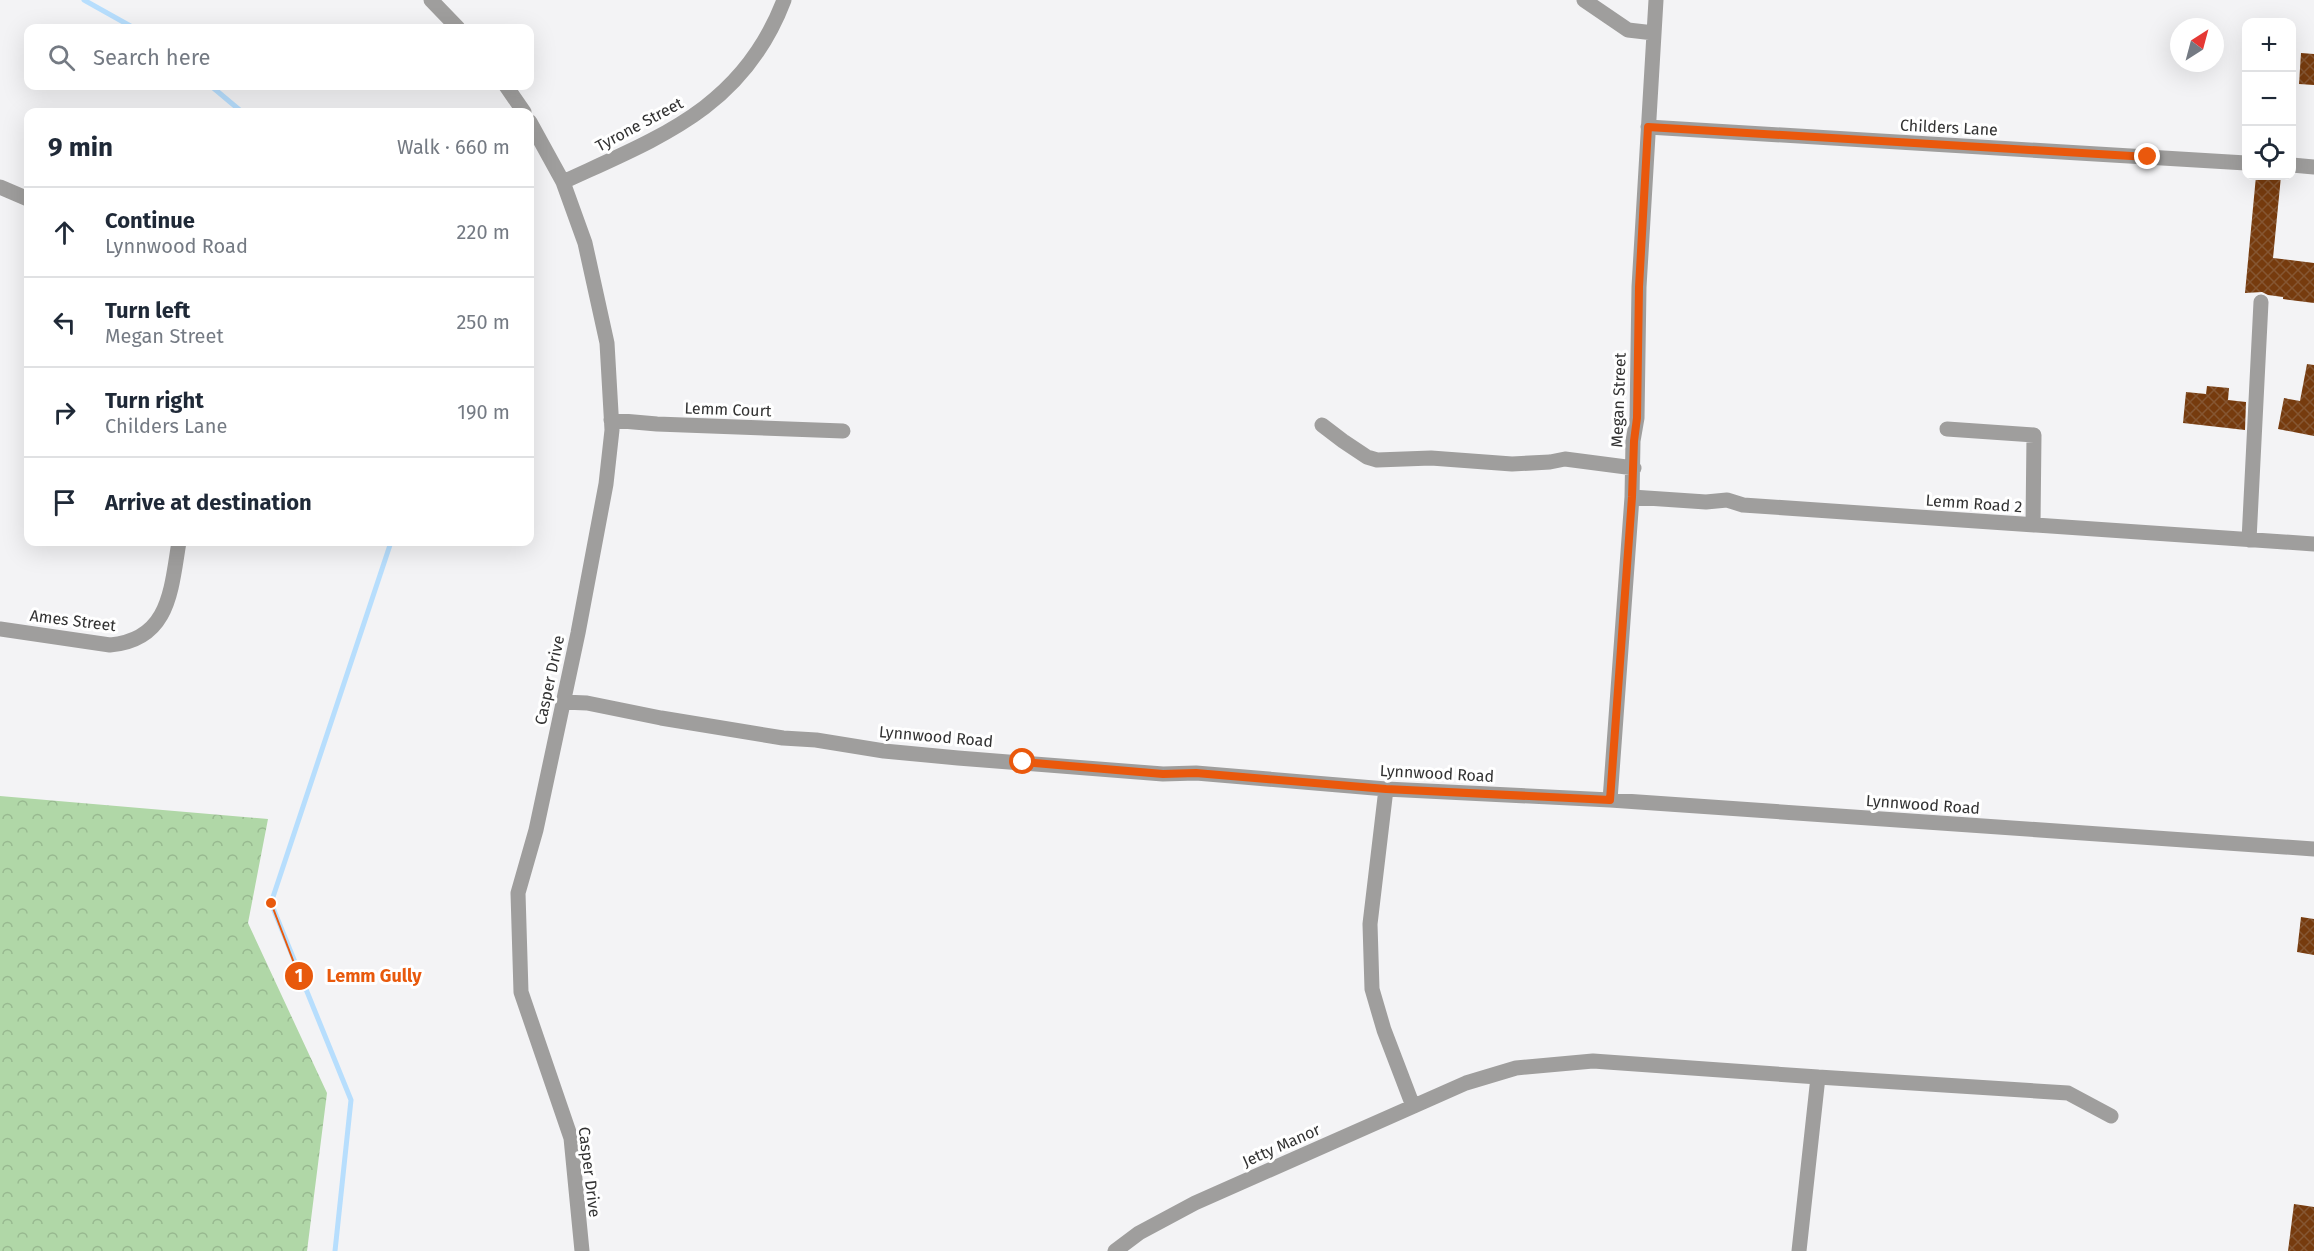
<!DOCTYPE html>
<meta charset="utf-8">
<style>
body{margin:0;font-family:"Fira Sans",sans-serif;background:#f2f2f3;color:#1f2937}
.controls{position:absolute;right:18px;top:18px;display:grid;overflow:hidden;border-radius:12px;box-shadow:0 6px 24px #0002}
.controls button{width:54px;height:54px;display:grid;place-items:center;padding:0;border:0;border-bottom:2px solid #e0e1e3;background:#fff;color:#1f2937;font:30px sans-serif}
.compass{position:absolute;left:2170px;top:18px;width:54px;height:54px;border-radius:50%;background:#fff;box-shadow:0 6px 24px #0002;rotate:36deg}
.stop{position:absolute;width:18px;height:18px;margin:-14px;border:4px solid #ea580c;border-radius:50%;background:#fff}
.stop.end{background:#ea580c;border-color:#fff;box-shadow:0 2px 6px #0008}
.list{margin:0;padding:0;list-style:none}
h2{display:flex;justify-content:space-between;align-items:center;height:78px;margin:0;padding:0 24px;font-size:26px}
h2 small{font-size:20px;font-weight:400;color:#747a83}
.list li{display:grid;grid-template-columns:39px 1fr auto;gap:18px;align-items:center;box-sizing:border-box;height:90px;padding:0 24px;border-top:2px solid #e0e1e3}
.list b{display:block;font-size:22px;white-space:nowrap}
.list p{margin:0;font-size:20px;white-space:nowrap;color:#747a83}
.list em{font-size:20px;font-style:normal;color:#747a83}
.icon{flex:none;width:33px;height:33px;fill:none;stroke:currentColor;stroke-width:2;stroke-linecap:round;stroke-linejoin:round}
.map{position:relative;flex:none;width:2314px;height:1251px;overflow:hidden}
.search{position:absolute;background:#fff;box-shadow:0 6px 24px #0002;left:24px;top:24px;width:510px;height:66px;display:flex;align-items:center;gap:15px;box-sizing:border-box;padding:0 21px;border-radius:12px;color:#747a83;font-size:22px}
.panel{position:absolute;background:#fff;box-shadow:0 6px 24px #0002;left:24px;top:108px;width:510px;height:438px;border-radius:12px}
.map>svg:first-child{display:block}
</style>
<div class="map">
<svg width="2314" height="1251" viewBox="0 0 2314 1251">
<defs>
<pattern id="forest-crowns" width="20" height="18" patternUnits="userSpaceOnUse" patternTransform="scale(1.5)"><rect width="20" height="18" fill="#b0d7a7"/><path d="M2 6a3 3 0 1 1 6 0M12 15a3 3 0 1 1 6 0" fill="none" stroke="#98b990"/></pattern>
<pattern id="building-cross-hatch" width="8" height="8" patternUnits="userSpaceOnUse" patternTransform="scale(1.5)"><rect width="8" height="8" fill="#763b0e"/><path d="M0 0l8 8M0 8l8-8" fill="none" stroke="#855632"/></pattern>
</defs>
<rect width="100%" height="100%" fill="#f3f3f5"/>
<!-- forest -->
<path fill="url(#forest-crowns)" d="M 0,796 L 268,819 L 248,923 L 327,1093 L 307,1251 L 0,1251 Z"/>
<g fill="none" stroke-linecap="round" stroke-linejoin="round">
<!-- stream -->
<path stroke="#b7defd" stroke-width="5" d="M 84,0 L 134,28
M 211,86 L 242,112
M 335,1251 L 351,1100 L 271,903 L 391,542"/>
</g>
<!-- building -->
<path fill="url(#building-cross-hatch)" d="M 2301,53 L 2314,54 L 2314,85 L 2299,84 Z
M 2256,176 L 2281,176 L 2273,258 L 2314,263 L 2314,303 L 2283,299 L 2283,297 L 2268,295 L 2262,292 L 2245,293 Z
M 2307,364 L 2314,365 L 2314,436 L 2278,429 L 2284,398 L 2300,401 Z
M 2207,386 L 2229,388 L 2228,400 L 2246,402 L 2245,430 L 2183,423 L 2186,392 L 2206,394 Z
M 2301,917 L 2314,919 L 2314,955 L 2297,952 Z
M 2294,1204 L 2314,1207 L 2314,1251 L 2288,1251 Z"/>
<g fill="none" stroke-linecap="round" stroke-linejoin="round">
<!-- minor -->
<path stroke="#9f9e9d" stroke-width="15" d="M 431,0 L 458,28
M 1584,0 L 1628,30 L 1654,33
M 506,86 L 524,112
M 530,122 L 563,182 L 585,243 L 607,343 L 612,430 L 606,484 L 578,633 L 536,830 L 518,893 L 521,992 L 571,1138 L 582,1251
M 1648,127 L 2246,163
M 2292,165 L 2314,167
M 563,182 C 660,137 743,108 784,0
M 0,187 L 28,199
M 611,420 L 657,424 L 843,431
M 1322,425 L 1343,441 L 1367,457 L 1377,460 L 1431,458 L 1512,464 L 1550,462 L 1565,459 L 1634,468
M 1947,429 L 2034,435 L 2033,525
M 1632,497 L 1706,502 L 1727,500 L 1743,505 L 2314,544
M 2249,540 L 2261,302
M 0,629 L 110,645 C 170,640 171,589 179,542
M 563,702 L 587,703 L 661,718 L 783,738 L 816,740 L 884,751 L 958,758 L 1163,774 L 1196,773 L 1386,789 L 1610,800 L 2314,849
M 1386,789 L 1370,924 L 1372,989 L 1384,1030 L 1413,1106
M 1610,800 L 1632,497 L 1633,441 L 1637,418 L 1639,287 L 1656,0
M 1818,1077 L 2068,1093 L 2111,1116
M 1115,1251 L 1139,1233 L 1195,1203 L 1466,1083 L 1516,1068 L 1593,1061 L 1818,1077 L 1799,1251"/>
</g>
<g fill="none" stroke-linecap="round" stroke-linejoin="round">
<!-- route -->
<path stroke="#ea580c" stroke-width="8" d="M 1023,762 L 1163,774 L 1196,773 L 1386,789 L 1610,800 L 1632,497 L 1634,441 L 1637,418 L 1639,287 L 1648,127 L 2148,157"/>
</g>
<g text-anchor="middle" stroke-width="6" stroke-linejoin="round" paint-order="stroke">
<!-- street labels -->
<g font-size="16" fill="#323232" stroke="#fff">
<text transform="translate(639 124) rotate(-28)" y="6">Tyrone Street</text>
<text transform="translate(1949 127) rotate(3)" y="6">Childers Lane</text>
<text transform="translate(1618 400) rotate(-88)" y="6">Megan Street</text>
<text transform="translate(728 409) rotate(2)" y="6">Lemm Court</text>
<text transform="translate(1974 503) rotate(4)" y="6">Lemm Road 2</text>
<text transform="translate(73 620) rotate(7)" y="6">Ames Street</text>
<text transform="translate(549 680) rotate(-78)" y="6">Casper Drive</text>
<text transform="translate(936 736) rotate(5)" y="6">Lynnwood Road</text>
<text transform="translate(1437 773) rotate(3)" y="6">Lynnwood Road</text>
<text transform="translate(1923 804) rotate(4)" y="6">Lynnwood Road</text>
<text transform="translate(1281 1145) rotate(-24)" y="6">Jetty Manor</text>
<text transform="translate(590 1172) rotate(83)" y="6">Casper Drive</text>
</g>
</g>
<!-- callouts -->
<path fill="none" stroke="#e8590c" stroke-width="2" d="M271 903L299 976"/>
<g fill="#e8590c" stroke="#fff" stroke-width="2">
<circle cx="271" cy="903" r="6"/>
<circle cx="299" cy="976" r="15"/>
</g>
<g font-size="18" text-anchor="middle" font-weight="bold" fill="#fff">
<text x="299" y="982">1</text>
</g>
<g font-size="18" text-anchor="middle" font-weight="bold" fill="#e8590c" stroke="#fff" stroke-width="6" stroke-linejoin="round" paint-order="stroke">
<text x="374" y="982">Lemm Gully</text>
</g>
</svg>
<div class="controls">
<button>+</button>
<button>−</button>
<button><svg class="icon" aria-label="locate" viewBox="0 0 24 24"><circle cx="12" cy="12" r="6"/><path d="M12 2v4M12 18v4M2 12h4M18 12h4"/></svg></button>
</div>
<svg class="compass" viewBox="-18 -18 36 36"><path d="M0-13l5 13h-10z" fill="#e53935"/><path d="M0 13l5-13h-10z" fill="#747a83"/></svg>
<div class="stop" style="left:1023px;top:762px"></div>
<div class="stop end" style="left:2148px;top:157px"></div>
<div class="search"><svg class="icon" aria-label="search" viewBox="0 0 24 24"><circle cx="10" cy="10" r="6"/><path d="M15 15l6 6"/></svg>Search here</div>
<section class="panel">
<h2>9 min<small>Walk · 660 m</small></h2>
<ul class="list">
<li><svg class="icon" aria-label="ahead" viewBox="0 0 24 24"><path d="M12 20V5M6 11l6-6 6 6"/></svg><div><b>Continue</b><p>Lynnwood Road</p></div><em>220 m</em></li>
<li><svg class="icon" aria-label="left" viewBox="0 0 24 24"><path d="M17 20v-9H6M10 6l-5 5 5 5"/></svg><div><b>Turn left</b><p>Megan Street</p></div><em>250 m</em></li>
<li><svg class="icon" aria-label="right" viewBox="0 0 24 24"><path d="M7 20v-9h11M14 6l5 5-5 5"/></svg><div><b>Turn right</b><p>Childers Lane</p></div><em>190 m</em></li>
<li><svg class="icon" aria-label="arrive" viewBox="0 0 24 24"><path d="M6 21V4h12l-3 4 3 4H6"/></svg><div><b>Arrive at destination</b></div></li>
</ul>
</section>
</div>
